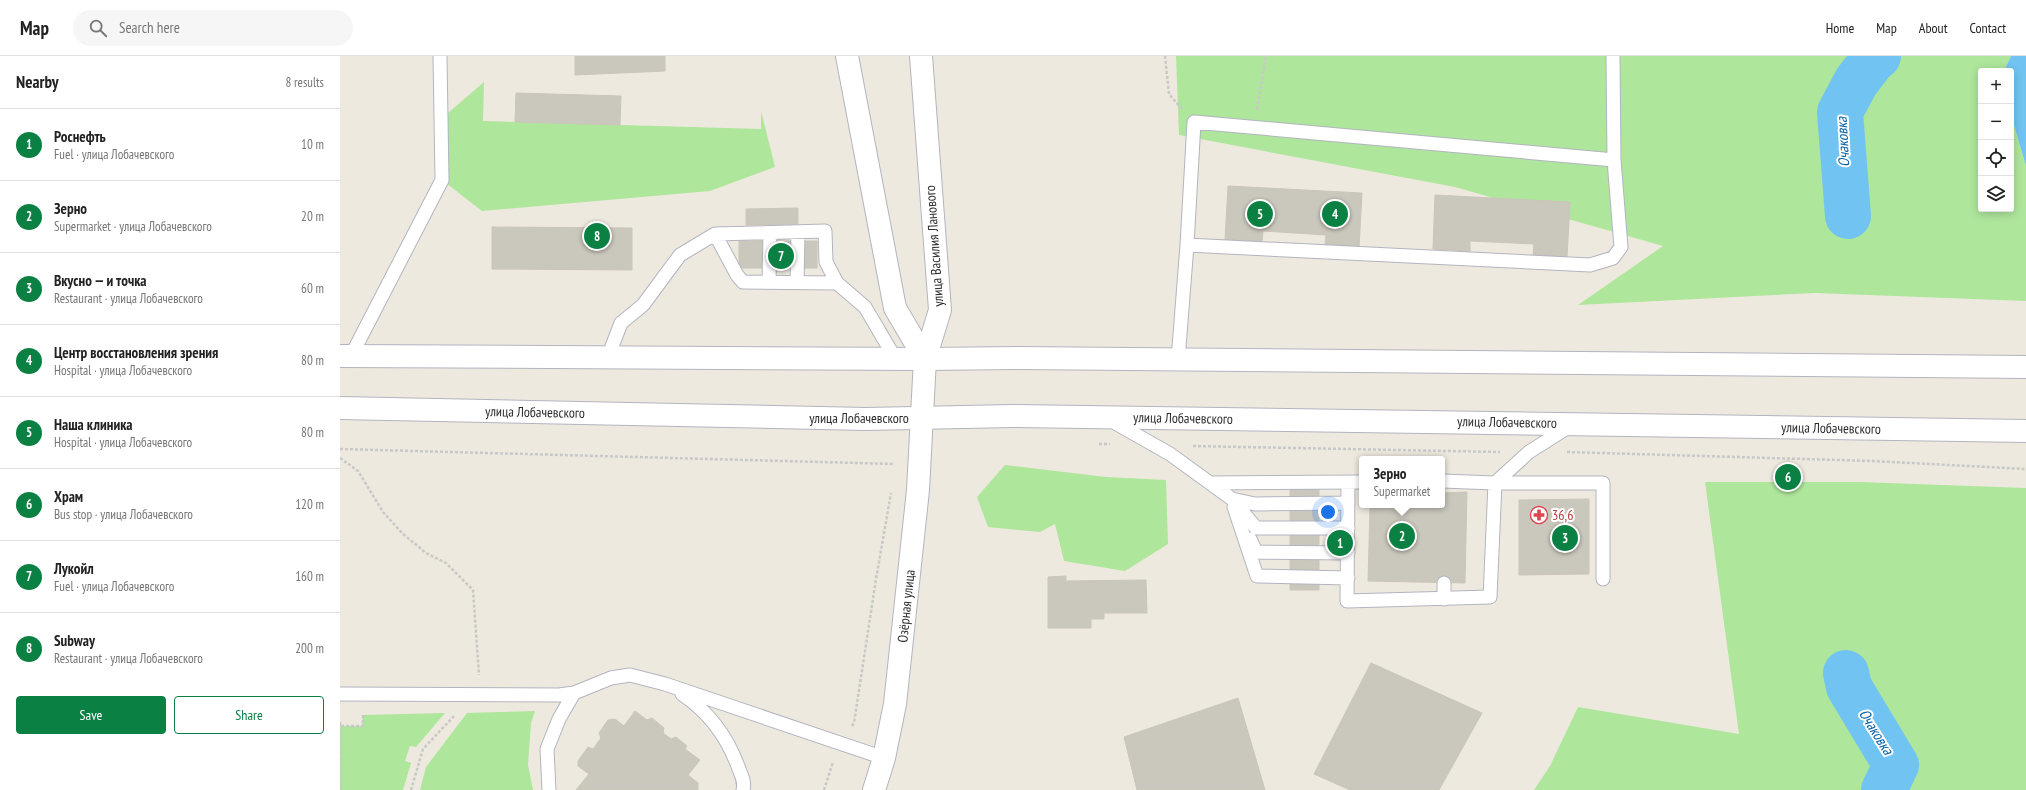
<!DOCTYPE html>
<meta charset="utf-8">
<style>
body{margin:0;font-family:"PT Sans Narrow",sans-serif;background:#f6f6f6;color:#222}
.controls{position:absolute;right:12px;top:12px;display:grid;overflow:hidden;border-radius:4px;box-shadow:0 2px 10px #0003}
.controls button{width:36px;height:36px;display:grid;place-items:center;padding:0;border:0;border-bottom:1px solid #e0e0e0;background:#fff;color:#222;font:20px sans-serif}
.you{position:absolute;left:988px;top:456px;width:14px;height:14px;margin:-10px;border:3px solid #fff;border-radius:50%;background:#1a73e8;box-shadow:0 0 0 6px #1a73e833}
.badge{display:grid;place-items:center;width:26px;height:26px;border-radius:50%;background:#0b8043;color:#fff;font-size:13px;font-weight:700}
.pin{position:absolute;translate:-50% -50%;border:2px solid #fff;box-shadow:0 1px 4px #0006}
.popup{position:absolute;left:1019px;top:400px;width:86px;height:52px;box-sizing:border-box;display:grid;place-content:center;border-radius:4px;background:#fff;filter:drop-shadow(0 1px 3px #0005);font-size:13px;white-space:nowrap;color:#767676}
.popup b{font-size:15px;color:#222}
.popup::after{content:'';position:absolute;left:50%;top:100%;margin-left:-8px;border:8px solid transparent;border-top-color:#fff}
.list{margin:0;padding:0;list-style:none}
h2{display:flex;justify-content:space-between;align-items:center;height:52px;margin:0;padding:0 16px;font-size:17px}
h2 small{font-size:13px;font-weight:400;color:#767676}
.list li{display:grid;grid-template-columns:26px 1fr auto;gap:12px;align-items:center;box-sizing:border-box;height:72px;padding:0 16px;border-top:1px solid #e0e0e0}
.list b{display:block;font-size:15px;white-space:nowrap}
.list p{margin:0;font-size:13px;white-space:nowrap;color:#767676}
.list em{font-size:13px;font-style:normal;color:#767676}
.actions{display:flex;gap:8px;padding:12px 16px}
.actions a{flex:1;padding:9px 0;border:1px solid #0b8043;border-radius:4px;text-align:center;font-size:14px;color:#0b8043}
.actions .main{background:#0b8043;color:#fff}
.icon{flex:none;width:22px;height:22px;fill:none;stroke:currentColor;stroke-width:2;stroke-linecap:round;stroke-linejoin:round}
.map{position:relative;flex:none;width:1686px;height:734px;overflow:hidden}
header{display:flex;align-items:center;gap:24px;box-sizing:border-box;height:56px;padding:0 20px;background:#fff;border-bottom:1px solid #e0e0e0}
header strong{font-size:19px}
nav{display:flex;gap:22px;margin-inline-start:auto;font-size:14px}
.search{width:280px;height:36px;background:#f6f6f6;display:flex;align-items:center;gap:10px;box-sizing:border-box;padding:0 14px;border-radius:22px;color:#767676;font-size:15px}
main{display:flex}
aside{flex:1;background:#fff}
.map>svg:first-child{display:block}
</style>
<header>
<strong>Map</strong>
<div class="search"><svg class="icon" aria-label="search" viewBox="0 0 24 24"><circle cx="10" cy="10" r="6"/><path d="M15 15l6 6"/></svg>Search here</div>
<nav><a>Home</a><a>Map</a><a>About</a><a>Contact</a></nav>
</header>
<main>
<aside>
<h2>Nearby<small>8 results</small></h2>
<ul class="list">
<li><span class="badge">1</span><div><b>Роснефть</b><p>Fuel · улица Лобачевского</p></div><em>10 m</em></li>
<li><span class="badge">2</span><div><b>Зерно</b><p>Supermarket · улица Лобачевского</p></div><em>20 m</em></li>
<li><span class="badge">3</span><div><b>Вкусно — и точка</b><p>Restaurant · улица Лобачевского</p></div><em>60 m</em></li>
<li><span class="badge">4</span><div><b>Центр восстановления зрения</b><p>Hospital · улица Лобачевского</p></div><em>80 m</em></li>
<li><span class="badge">5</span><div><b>Наша клиника</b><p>Hospital · улица Лобачевского</p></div><em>80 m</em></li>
<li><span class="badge">6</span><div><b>Храм</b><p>Bus stop · улица Лобачевского</p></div><em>120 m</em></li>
<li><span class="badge">7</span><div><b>Лукойл</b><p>Fuel · улица Лобачевского</p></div><em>160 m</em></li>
<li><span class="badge">8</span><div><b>Subway</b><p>Restaurant · улица Лобачевского</p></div><em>200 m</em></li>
</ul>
<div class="actions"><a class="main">Save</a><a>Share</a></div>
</aside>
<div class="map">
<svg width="1686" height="734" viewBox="0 0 1686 734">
<rect width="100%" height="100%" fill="#eee9df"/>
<!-- green -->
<path fill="#aee69b" d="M 836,0 L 1671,0 L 1664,15 L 1641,15 L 1641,153 L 1671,153 L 1671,59 L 1686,110 L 1686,245 L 1475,237 L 1238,249 L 1323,190 L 1115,131 L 839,79 Z
M 144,26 L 143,65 L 421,73 L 421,55 L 435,111 L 370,135 L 142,155 L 102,124 L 101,63 Z
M 665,409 L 766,421 L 826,424 L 828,488 L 785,515 L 724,505 L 715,468 L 700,476 L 648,471 L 637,441 Z
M 1365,426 L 1519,426 L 1686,432 L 1686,734 L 1194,734 L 1210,710 L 1238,651 L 1399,678 Z
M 195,655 L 191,667 L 188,709 L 193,734 L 80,734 L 86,711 L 127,657 Z
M 105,657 L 76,691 L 70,690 L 65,705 L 71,707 L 63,734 L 0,734 L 0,666 L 1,670 L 22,670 L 23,659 Z"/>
<!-- water -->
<path fill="#71c4f2" d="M 1671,0 L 1686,0 L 1686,110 L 1671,59 L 1671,15 L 1664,15 Z"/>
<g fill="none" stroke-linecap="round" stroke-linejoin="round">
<!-- river -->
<path stroke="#71c4f2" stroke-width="46" d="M 1508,160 L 1500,56 L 1516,26 L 1532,5 L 1538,0
M 1506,617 L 1509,631 L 1556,709 L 1544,734"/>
</g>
<!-- building -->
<path fill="#cac7bd" stroke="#cac6b8" d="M 235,0 L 325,0 L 325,15 L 235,19 Z
M 176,37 L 281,40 L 280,69 L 175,66 Z
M 888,130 L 1022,137 L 1019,192 L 985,190 L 986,179 L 923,175 L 922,186 L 885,184 Z
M 1095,139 L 1230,146 L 1227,202 L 1193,200 L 1194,188 L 1130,185 L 1130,195 L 1093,193 Z
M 458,152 L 458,168 L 406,169 L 406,153 Z
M 152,171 L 292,172 L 292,214 L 152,213 Z
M 399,185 L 477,185 L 477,212 L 399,212 Z
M 950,427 L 979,427 L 979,534 L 950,534 Z
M 1127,436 L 1125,527 L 1028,525 L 1030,451 L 1031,449 L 1102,449 L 1102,437 Z
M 1249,443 L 1249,518 L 1179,519 L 1179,444 Z
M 726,520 L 726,525 L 806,524 L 807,557 L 764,557 L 764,563 L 751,563 L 751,572 L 708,572 L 708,521 Z
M 1031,607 L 1142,657 L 1099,734 L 1010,734 L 974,718 Z
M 898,642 L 925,734 L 797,734 L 784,681 Z
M 295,655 L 307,664 L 312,662 L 324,672 L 323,677 L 331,683 L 336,681 L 347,690 L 345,693 L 360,704 L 348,719 L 358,727 L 358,734 L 236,734 L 249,718 L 238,710 L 238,705 L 248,691 L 253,693 L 261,682 L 259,677 L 268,664 L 275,663 L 284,670 Z"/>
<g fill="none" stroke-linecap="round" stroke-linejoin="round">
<!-- service casing -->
<g stroke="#b3b4c0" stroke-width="15">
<path id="service" d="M 375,178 L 485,175 L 486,206 L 497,227
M 847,189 L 854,66 L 1274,104
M 429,226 L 430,177
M 457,226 L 458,177
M 11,300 L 102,124 L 100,0
M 268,301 L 281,267 L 303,249 L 340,199 L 375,178 L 397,219 L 403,226 L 497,227 L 525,251 L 555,302
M 838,304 L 847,189 L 1250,209 L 1273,202 L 1281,191 L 1274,104 L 1273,0
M 770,364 L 830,398 L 870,427 L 892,443 L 916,472 L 1008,472
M 1102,425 L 1155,427 L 1189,396 L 1230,370
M 870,427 L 1022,426
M 1008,427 L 1007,545 L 1150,541 L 1155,427 L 1263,427 L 1263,523
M 892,443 L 915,448 L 1008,447
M 894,451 L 917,520 L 1008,522
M 910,483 L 916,496 L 1008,497
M 1104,543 L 1104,527
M 0,638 L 219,639 L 234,637 L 271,622 L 290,619 L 325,628 L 544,702
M 342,638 C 369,656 388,682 399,713 C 402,721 405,726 403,734
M 209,734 L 207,693 L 219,663 L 234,637"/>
</g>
<!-- tertiary casing -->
<g stroke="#b3b4c0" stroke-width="24">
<path id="tertiary" d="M 507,0 L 555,252 L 585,303
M 534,734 L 544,702 L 555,648 L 578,434 L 585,303 L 600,254 L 581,0"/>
</g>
<!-- secondary casing -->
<g stroke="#b3b4c0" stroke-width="24">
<path id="secondary" d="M 0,300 L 585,303 L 677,302 L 1686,311
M 0,352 L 526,363 L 672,360 L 1686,375"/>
</g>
<!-- path -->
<path stroke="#c8c8c8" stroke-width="2.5" stroke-dasharray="3 2" stroke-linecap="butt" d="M 825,0 L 829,38 L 842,53
M 917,53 L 926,0
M 759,388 L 770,388
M 853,390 L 1160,396
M 0,393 L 555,408
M 1227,396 L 1532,405 L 1686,413
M 0,402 L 18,415 L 43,456 L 63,478 L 86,497 L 106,507 L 133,534 L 139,619
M 0,666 L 0,734
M 1,670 L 23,670 L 23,657
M 512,670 L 514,667 L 536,523 L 551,437
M 71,734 L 83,693 L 115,659
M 484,734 L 493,706"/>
<!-- service -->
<use href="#service" stroke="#fff" stroke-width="13"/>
<!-- tertiary -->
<use href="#tertiary" stroke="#fff" stroke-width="22"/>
<!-- secondary -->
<use href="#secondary" stroke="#fff" stroke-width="22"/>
</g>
<!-- icons -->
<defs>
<g id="pharmacy-ring" transform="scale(0.9)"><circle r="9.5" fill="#fff" stroke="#e0444e" stroke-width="1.5"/><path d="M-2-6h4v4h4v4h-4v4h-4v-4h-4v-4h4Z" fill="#e0444e"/></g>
</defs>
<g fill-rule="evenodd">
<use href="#pharmacy-ring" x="1199" y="459"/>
</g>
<g text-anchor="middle" stroke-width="4" stroke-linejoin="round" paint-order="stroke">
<!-- street labels -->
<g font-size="14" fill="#2d2d2d" stroke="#fff">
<text transform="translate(594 190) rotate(-94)" y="5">улица Василия Ланового</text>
<text transform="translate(195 356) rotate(1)" y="5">улица Лобачевского</text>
<text x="519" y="367">улица Лобачевского</text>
<text transform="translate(843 362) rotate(1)" y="5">улица Лобачевского</text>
<text transform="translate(1167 366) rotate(1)" y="5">улица Лобачевского</text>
<text transform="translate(1491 372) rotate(1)" y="5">улица Лобачевского</text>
<text transform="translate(566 550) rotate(-84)" y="5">Озёрная улица</text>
</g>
<!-- health labels -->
<g font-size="14" fill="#be3a42" stroke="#fff" text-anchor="start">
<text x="1212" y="464">36,6</text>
</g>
<!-- water labels -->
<g font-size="15" font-style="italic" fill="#0a61a4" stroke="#fff">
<text transform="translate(1503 86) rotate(-93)" y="5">Очаковка</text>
<text transform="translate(1536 676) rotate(58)" y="5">Очаковка</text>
</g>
</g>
</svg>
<div class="controls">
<button>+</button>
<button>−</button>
<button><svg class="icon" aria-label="locate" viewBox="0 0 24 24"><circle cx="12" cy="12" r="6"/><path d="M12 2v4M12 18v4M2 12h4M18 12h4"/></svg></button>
<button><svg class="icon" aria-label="layers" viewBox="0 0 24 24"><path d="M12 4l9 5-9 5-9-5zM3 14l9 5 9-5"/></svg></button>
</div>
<div class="you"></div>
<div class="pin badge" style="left:1000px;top:487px">1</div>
<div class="pin badge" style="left:1062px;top:480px">2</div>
<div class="popup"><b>Зерно</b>Supermarket</div>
<div class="pin badge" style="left:1225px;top:482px">3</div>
<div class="pin badge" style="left:995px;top:158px">4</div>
<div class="pin badge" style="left:920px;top:158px">5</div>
<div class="pin badge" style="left:1448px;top:421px">6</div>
<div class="pin badge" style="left:441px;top:200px">7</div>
<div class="pin badge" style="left:257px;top:180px">8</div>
</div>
</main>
